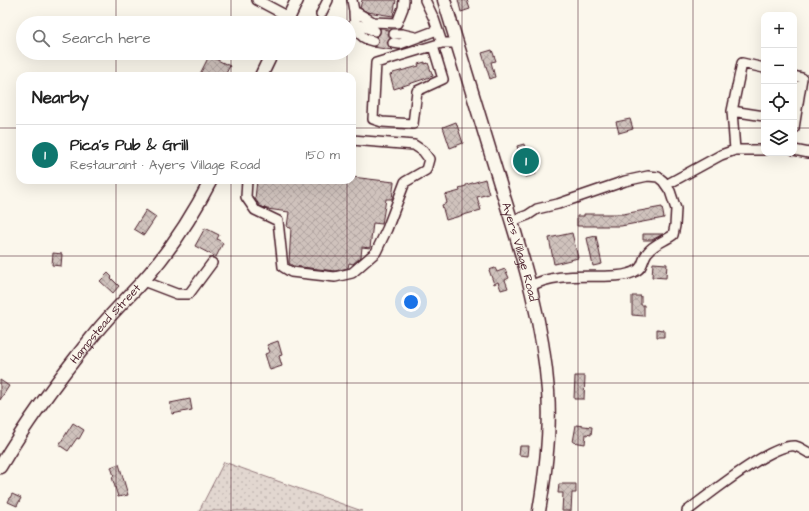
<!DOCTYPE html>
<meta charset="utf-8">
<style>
body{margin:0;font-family:"Architects Daughter",sans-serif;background:#f2f2f2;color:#222}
.controls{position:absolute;right:12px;top:12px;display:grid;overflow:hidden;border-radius:8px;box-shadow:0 4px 16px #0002}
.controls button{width:36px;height:36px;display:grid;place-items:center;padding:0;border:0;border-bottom:1px solid #e0e0e0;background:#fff;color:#222;font:20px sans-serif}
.you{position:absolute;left:411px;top:302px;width:14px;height:14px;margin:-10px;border:3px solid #fff;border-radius:50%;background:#1a73e8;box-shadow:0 0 0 6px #1a73e833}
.badge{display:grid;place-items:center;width:26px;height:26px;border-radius:50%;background:#0f766e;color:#fff;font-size:13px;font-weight:700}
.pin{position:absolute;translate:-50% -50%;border:2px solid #fff;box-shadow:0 1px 4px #0006}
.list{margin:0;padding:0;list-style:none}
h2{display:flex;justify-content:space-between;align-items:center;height:52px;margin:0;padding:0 16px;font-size:17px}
h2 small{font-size:13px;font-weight:400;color:#767676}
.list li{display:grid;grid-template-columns:26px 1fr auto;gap:12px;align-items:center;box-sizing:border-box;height:60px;padding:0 16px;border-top:1px solid #e0e0e0}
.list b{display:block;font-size:15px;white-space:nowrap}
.list p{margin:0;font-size:13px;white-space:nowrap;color:#767676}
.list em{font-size:13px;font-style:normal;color:#767676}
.icon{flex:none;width:22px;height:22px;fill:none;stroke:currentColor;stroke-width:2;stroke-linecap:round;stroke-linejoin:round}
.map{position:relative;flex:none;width:809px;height:511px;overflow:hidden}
.search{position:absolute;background:#fff;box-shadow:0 4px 16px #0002;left:16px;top:16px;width:340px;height:44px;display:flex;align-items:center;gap:10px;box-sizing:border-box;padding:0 14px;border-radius:22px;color:#767676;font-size:15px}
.panel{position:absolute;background:#fff;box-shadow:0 4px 16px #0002;left:16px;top:72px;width:340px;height:112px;border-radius:12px}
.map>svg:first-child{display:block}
</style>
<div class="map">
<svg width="809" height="511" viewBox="0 0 809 511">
<defs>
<pattern id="park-dots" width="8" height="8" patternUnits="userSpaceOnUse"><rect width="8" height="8" fill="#e2d7d0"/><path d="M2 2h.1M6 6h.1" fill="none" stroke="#c3b8b3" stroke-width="1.8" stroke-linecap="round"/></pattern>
<pattern id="building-cross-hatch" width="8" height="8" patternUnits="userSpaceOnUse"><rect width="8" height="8" fill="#cfc2bc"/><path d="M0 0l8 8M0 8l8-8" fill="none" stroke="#b3a6a2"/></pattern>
</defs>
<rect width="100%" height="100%" fill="#fbf7ec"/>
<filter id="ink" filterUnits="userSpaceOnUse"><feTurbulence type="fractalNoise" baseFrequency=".025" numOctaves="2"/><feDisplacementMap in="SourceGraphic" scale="8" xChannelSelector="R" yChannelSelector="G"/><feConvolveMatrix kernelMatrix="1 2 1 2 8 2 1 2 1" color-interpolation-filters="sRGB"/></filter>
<g filter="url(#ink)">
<!-- park -->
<path fill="url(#park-dots)" stroke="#967b7e" d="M 224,462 L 362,511 L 199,511 Z"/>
<!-- building -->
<path fill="url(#building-cross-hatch)" stroke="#4a1f2b" d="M 362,0 L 396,0 L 393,16 L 367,12 L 360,8 Z
M 458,0 L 467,0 L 470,9 L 461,12 Z
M 381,29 L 389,30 L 388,34 L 390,38 L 387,42 L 387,45 L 392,50 L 373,47 L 377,46 L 379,43 L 379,39 L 377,37 L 380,33 Z
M 492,50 L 496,61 L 491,62 L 495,77 L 490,79 L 482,53 Z
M 209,56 L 230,66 L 225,75 L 222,73 L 221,76 L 199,76 Z
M 425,62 L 425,64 L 428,63 L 433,76 L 394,89 L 390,75 L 393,74 L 393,73 L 419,66 L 418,64 Z
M 630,119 L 633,129 L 619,133 L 616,122 Z
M 456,122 L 463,143 L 450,148 L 443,127 Z
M 524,144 L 526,154 L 529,155 L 536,174 L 526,177 L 517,146 Z
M 352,177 L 394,182 L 392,199 L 386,199 L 382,224 L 373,223 L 370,248 L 362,247 L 361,257 L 353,264 L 349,263 L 348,268 L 335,271 L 293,266 L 289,263 L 291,228 L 287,227 L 289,212 L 267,209 L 260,206 L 255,199 L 257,180 L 352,180 Z
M 485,179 L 489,194 L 477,197 L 481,210 L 446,220 L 442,205 L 447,203 L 445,195 L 460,191 L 459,188 L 466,186 L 466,185 Z
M 662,207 L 664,218 L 621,226 L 577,226 L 577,216 L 584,216 L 584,214 L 623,214 Z
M 146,210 L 156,217 L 144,235 L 134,229 Z
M 205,228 L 219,235 L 217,239 L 223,243 L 216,257 L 195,246 Z
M 572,233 L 578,258 L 554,264 L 549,238 Z
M 643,234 L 663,234 L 652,240 L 643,240 Z
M 596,236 L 602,264 L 593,266 L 587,238 Z
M 53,253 L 62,254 L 61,266 L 52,265 Z
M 653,263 L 667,264 L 666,278 L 652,277 Z
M 495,268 L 497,272 L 505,269 L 509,278 L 505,280 L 508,288 L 501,290 L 498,282 L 494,284 L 489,270 Z
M 108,273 L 112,277 L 111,278 L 119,286 L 113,293 L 100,281 Z
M 632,296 L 641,296 L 641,305 L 644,305 L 644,316 L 632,315 Z
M 657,329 L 664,330 L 664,337 L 657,337 Z
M 278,341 L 282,355 L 279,356 L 282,366 L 270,370 L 265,354 L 270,352 L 267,345 Z
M 575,376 L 585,376 L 584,399 L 574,399 Z
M 0,380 L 9,386 L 0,400 Z
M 190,399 L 192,410 L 172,414 L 170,403 Z
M 73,423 L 84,430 L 79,439 L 77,438 L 68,451 L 59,445 Z
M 576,425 L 592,427 L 591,435 L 586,434 L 585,444 L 573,442 Z
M 520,446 L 529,446 L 528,456 L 519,455 Z
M 119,464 L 128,495 L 118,497 L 112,477 L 114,476 L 111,467 Z
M 559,484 L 576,484 L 576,493 L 572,493 L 571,511 L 562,511 L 563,493 L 558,493 Z
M 12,494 L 21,498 L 17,506 L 8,502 Z"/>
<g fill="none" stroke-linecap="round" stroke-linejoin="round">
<!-- minor-tunnel -->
<path stroke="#d8ccc5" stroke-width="9" stroke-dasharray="9 4.5" stroke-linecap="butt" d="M 375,31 L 394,34
M 373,41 L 393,43"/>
<!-- minor casing -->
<g stroke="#4a1f2b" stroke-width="12">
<path id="minor" d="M 257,0 L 289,17
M 352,0 L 354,11 L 373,22 L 397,23 L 403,8 L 404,0
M 425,0 L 434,19 L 442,43 L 457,43
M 354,11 C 354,26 357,38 373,41
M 321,14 L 328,0
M 354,23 L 375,31
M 394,34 L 402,34 L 415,37
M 393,43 L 400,44 L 437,30
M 433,46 L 443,79 L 417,91 L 413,124 L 382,122 L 373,119 L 376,63 L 442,43
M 794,76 L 802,78 L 794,128
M 732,111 L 764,116
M 735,150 L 732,111 L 742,63 L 764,68
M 794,150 L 809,153
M 247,180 L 246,197 L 255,210 L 278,221 L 283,267 L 291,272 L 335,277 L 352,273 L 376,252 L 387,229 L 405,182 L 426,170 L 429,159 L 423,151 L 414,145 L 352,140
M 666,185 L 721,155 L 735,150 L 764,150
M 512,221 L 528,215 L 537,209 L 558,204 L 625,181 L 648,176 L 658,177 L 663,181 L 670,191 L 676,209 L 675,226 L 673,235 C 665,241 653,244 647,253 C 642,260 644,268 634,272 C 627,275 618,276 610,276 C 584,277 554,273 531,286
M 143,281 L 177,294 L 189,294 L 212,263
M 687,511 C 707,496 772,443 795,446 C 800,447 805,451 809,453"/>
</g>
<!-- major casing -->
<g stroke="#4a1f2b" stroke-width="15">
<g id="major">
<path id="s1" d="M 444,0 C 464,66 484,131 504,197 C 524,260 543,324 548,391 C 551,431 546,471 539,511"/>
<path d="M 286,23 L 297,0"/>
<path d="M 261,76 L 272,53"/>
<path id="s2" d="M 0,467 C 27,421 59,378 93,336 C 110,314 131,295 149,274 C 174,245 194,213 211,180"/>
</g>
</g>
<!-- minor -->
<use href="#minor" stroke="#fbf7ec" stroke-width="9"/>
<!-- major -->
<use href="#major" stroke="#fbf7ec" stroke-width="12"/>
</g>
</g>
<!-- grid -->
<path fill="none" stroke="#4a1f2b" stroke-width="1" stroke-opacity="0.55" d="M 116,0 L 116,23M 231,0 L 231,23M 347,0 L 347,23M 462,0 L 462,511M 578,0 L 578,511M 693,0 L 693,511M 116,53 L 116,76M 231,53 L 231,76M 347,53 L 347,76M 0,128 L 20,128M 352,128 L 764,128M 794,128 L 809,128M 116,180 L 116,511M 231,180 L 231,511M 347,180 L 347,511M 0,256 L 809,256M 0,383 L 809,383"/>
<g text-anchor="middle" stroke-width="3" stroke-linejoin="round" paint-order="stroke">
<!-- street labels -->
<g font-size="12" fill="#4a1f2b" stroke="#fbf7ec">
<text dy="4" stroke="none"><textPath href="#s1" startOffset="263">Ayers Village Road</textPath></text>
<text dy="4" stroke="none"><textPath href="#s2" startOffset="178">Hampstead Street</textPath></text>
</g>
</g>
</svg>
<div class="controls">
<button>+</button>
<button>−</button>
<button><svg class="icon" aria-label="locate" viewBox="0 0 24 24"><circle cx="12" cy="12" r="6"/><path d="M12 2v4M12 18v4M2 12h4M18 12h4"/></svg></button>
<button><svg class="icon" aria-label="layers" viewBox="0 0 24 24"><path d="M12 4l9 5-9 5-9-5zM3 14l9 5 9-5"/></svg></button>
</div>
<div class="you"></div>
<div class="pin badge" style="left:526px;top:161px">1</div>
<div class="search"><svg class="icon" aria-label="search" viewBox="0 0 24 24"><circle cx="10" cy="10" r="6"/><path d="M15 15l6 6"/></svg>Search here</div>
<section class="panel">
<h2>Nearby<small></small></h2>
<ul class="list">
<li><span class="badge">1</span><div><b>Pica's Pub &amp; Grill</b><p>Restaurant · Ayers Village Road</p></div><em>150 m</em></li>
</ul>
</section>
</div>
